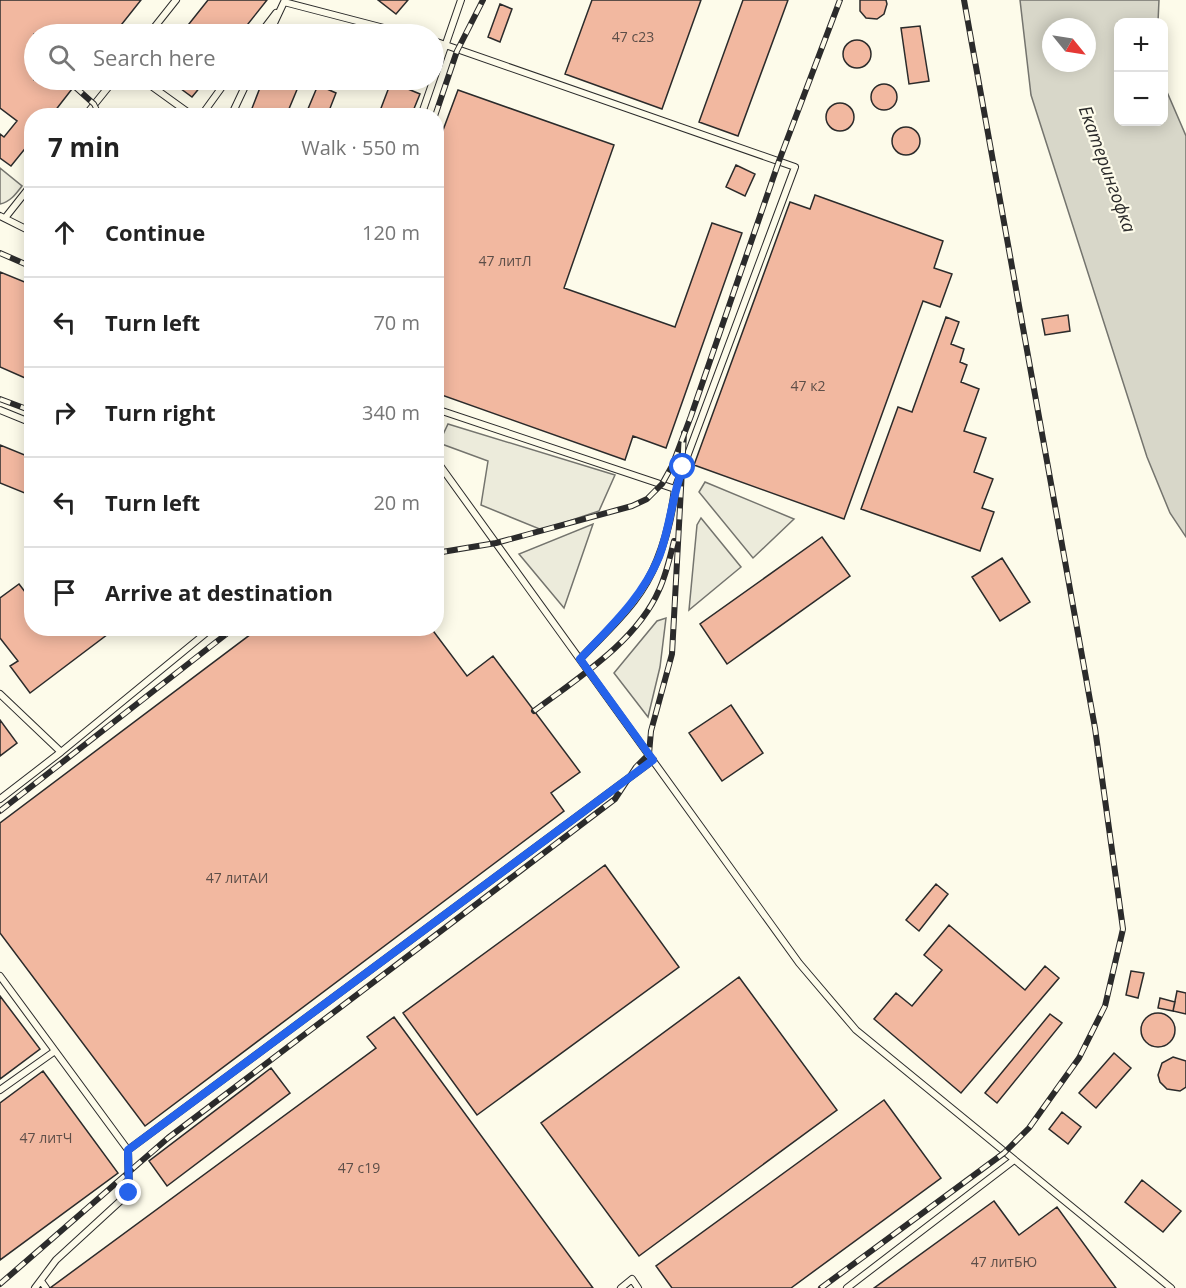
<!DOCTYPE html>
<meta charset="utf-8">
<style>
body{margin:0;font-family:"Open Sans",sans-serif;background:#f2f2f2;color:#222}
.controls{position:absolute;right:18px;top:18px;display:grid;overflow:hidden;border-radius:12px;box-shadow:0 3px 15px #0003}
.controls button{width:54px;height:54px;display:grid;place-items:center;padding:0;border:0;border-bottom:2px solid #e0e0e0;background:#fff;color:#222;font:30px sans-serif}
.compass{position:absolute;left:1042px;top:18px;width:54px;height:54px;border-radius:50%;background:#fff;box-shadow:0 3px 15px #0003;rotate:120deg}
.stop{position:absolute;width:18px;height:18px;margin:-14px;border:4px solid #2563eb;border-radius:50%;background:#fff}
.stop.end{background:#2563eb;border-color:#fff;box-shadow:0 2px 6px #0008}
.list{margin:0;padding:0;list-style:none}
h2{display:flex;justify-content:space-between;align-items:center;height:78px;margin:0;padding:0 24px;font-size:26px}
h2 small{font-size:20px;font-weight:400;color:#767676}
.list li{display:grid;grid-template-columns:39px 1fr auto;gap:18px;align-items:center;box-sizing:border-box;height:90px;padding:0 24px;border-top:2px solid #e0e0e0}
.list b{display:block;font-size:22px;white-space:nowrap}
.list em{font-size:20px;font-style:normal;color:#767676}
.icon{flex:none;width:33px;height:33px;fill:none;stroke:currentColor;stroke-width:2;stroke-linecap:round;stroke-linejoin:round}
.map{position:relative;flex:none;width:1186px;height:1288px;overflow:hidden}
.search{position:absolute;background:#fff;box-shadow:0 3px 15px #0003;left:24px;top:24px;width:420px;height:66px;display:flex;align-items:center;gap:15px;box-sizing:border-box;padding:0 21px;border-radius:33px;color:#767676;font-size:22px}
.panel{position:absolute;background:#fff;box-shadow:0 3px 15px #0003;left:24px;top:108px;width:420px;height:528px;border-radius:24px}
.map>svg:first-child{display:block}
</style>
<div class="map">
<svg width="1186" height="1288" viewBox="0 0 1186 1288">
<rect width="100%" height="100%" fill="#fdfbea"/>
<!-- green -->
<path fill="#ecebdb" stroke="#74746e" stroke-width="1.5" d="M 0,168 L 22,186 C 16,194 10,202 0,204 Z
M 448,424 L 615,475 L 599,511 L 542,530 L 481,505 L 488,461 L 439,443 Z
M 705,482 L 794,519 L 753,558 L 699,492 Z
M 701,518 L 741,567 L 689,610 L 697,525 Z
M 593,524 L 564,608 L 519,554 Z
M 666,618 L 660,667 L 648,717 L 614,673 L 657,621 Z"/>
<!-- water -->
<path fill="#d8d7c9" stroke="#74746e" stroke-width="1.5" fill-rule="evenodd" d="M 1020,0 L 1159,0 L 1158,22 L 1118,22 L 1118,122 L 1164,122 L 1164,85 L 1186,136 L 1186,537 L 1170,513 L 1147,457 L 1031,95 ZM 1051,27 L 1087,27 L 1087,63 L 1051,63 Z"/>
<!-- building -->
<path fill="#f2b8a0" stroke="#2b2b2b" stroke-width="1.5" d="M 0,0 L 141,0 L 114,34 L 34,34 L 34,80 L 79,80 L 51,116 L 32,116 L 32,140 L 11,166 L 0,158 L 0,134 L 4,137 L 17,121 L 0,108 Z
M 208,0 L 267,0 L 240,34 L 181,34 Z
M 378,0 L 408,0 L 396,14 Z
M 592,0 L 701,0 L 662,109 L 565,74 Z
M 743,0 L 788,0 L 738,136 L 699,122 Z
M 860,0 L 886,0 L 887,4 L 884,14 L 877,19 L 866,18 L 860,11 Z
M 500,4 L 512,9 L 500,42 L 488,37 Z
M 920,26 L 929,81 L 909,84 L 901,28 Z
M843 54a14 14 0 1 1 28 0a14 14 0 1 1-28 0Z
M 169,80 L 206,80 L 192,97 Z
M 263,80 L 301,80 L 286,116 L 249,116 Z
M 391,82 L 420,94 L 411,116 L 378,116 Z
M871 97a13 13 0 1 1 26 0a13 13 0 1 1-26 0Z
M 318,85 L 336,93 L 327,116 L 305,116 Z
M 458,90 L 614,145 L 564,288 L 675,327 L 712,223 L 742,233 L 666,448 L 633,436 L 625,460 L 436,393 L 436,149 Z
M826 117a14 14 0 1 1 28 0a14 14 0 1 1-28 0Z
M892 141a14 14 0 1 1 28 0a14 14 0 1 1-28 0Z
M 736,165 L 755,174 L 745,196 L 726,187 Z
M 815,195 L 943,241 L 934,268 L 952,274 L 940,307 L 923,301 L 844,519 L 694,465 L 790,202 L 810,209 Z
M 0,272 L 32,285 L 32,381 L 0,367 Z
M 1068,315 L 1070,331 L 1045,335 L 1042,319 Z
M 946,317 L 959,322 L 951,344 L 964,349 L 960,362 L 967,365 L 961,382 L 979,389 L 964,431 L 986,438 L 974,472 L 993,479 L 982,508 L 994,512 L 980,551 L 861,509 L 898,407 L 912,412 Z
M 0,445 L 32,458 L 32,496 L 0,483 Z
M 822,537 L 850,576 L 727,664 L 700,624 Z
M 1002,558 L 1030,602 L 1000,621 L 972,577 Z
M 19,584 L 32,601 L 32,628 L 52,628 L 55,632 L 59,628 L 116,628 L 30,693 L 10,666 L 18,661 L 0,638 L 0,598 Z
M 259,628 L 310,628 L 312,631 L 315,628 L 431,628 L 467,676 L 493,656 L 580,772 L 551,793 L 564,811 L 145,1126 L 0,933 L 0,823 Z
M 731,705 L 763,753 L 722,781 L 689,733 Z
M 0,720 L 17,743 L 0,756 Z
M 605,865 L 679,967 L 477,1115 L 403,1013 Z
M 936,884 L 948,894 L 919,931 L 906,920 Z
M 949,925 L 1025,990 L 1045,966 L 1059,978 L 961,1093 L 874,1019 L 896,993 L 912,1006 L 942,970 L 924,955 Z
M 1131,971 L 1144,973 L 1138,998 L 1126,995 Z
M 739,977 L 837,1110 L 639,1256 L 541,1123 Z
M 1177,991 L 1186,993 L 1186,1014 L 1173,1011 Z
M 0,996 L 40,1049 L 0,1079 Z
M 1160,998 L 1175,1002 L 1173,1011 L 1158,1008 Z
M1141 1030a17 17 0 1 1 34 0a17 17 0 1 1-34 0Z
M 1050,1014 L 1062,1023 L 997,1103 L 985,1093 Z
M 394,1017 L 593,1288 L 50,1288 L 376,1048 L 367,1037 Z
M 1114,1053 L 1131,1068 L 1096,1108 L 1079,1093 Z
M 1173,1057 L 1186,1061 L 1186,1087 L 1180,1091 L 1167,1089 L 1160,1082 L 1158,1075 L 1162,1063 Z
M 271,1068 L 290,1093 L 167,1186 L 149,1161 Z
M 43,1071 L 118,1173 L 0,1260 L 0,1103 Z
M 884,1100 L 941,1178 L 791,1288 L 672,1288 L 656,1266 Z
M 1062,1112 L 1081,1127 L 1068,1144 L 1049,1129 Z
M 1142,1180 L 1181,1211 L 1163,1232 L 1125,1202 Z
M 994,1201 L 1019,1235 L 1057,1207 L 1116,1288 L 874,1288 Z"/>
<g fill="none" stroke-linecap="round" stroke-linejoin="round">
<!-- lane casing -->
<g stroke="#2b2b2b" stroke-width="8">
<path id="lane" d="M 149,34 L 176,0
M 260,34 L 276,13
M 269,34 L 284,2 L 407,34
M 434,41 L 795,167 L 675,489 C 670,528 659,569 634,601 C 618,622 598,640 580,659
M 143,80 L 193,116
M 85,116 L 114,80
M 201,116 L 227,80
M 231,116 L 248,80
M 421,116 L 461,0
M 0,216 L 32,232
M 5,218 L 32,184
M 436,409 L 675,489
M 0,410 L 32,423
M 436,460 L 799,963 L 856,1030 L 1171,1288
M 0,694 L 61,752
M 0,799 L 61,752 L 212,628
M 0,976 L 128,1150 L 653,760
M 0,1090 L 55,1051
M 41,1281 L 46,1288
M 35,1288 L 56,1260 L 129,1193 L 128,1150
M 621,1288 L 632,1279 L 638,1288
M 847,1288 L 1014,1160"/>
</g>
<!-- lane -->
<use href="#lane" stroke="#fdfbea" stroke-width="6"/>
<!-- rail casing -->
<g stroke="#2b2b2b" stroke-width="6">
<path id="rail" d="M 74,86 L 94,104 L 100,116
M 435,116 L 457,51 L 483,0
M 0,253 L 32,267
M 0,399 L 32,411
M 436,553 L 496,543 L 632,506 L 647,499 L 662,484 L 672,466 L 691,416 L 779,161 L 840,0
M 534,711 C 578,678 637,641 659,590 C 666,575 670,557 674,541
M 0,811 L 234,628
M 0,1284 L 168,1138 L 615,799 L 636,767 L 649,754 L 651,731 L 672,654 L 684,433
M 821,1288 L 1004,1153 L 1029,1128 L 1079,1058 L 1105,1006 L 1123,929 L 1095,728 L 964,0"/>
</g>
<!-- rail -->
<use href="#rail" stroke="#fdfbea" stroke-width="4" stroke-dasharray="11" stroke-linecap="butt"/>
</g>
<g fill="none" stroke-linecap="round" stroke-linejoin="round">
<!-- route -->
<path stroke="#2563eb" stroke-width="8" d="M 129,1193 L 128,1150 L 653,760 L 580,659 C 610,627 642,598 659,557 C 670,528 672,496 683,467"/>
</g>
<g text-anchor="middle" stroke-width="4.5" stroke-linejoin="round" paint-order="stroke">
<!-- number labels -->
<g font-size="14" fill="#5d4e48">
<text x="633" y="42">47 с23</text>
<text x="505" y="266">47 литЛ</text>
<text x="808" y="391">47 к2</text>
<text x="237" y="883">47 литАИ</text>
<text x="46" y="1143">47 литЧ</text>
<text x="359" y="1173">47 с19</text>
<text x="1004" y="1267">47 литБЮ</text>
</g>
<!-- water labels -->
<g font-size="18" font-style="italic" fill="#2b2b2b" stroke="#fdfbea">
<text transform="translate(1107 169) rotate(70)" y="6">Екатерингофка</text>
</g>
</g>
</svg>
<div class="controls">
<button>+</button>
<button>−</button>
</div>
<svg class="compass" viewBox="-18 -18 36 36"><path d="M0-13l5 13h-10z" fill="#e53935"/><path d="M0 13l5-13h-10z" fill="#767676"/></svg>
<div class="stop" style="left:683px;top:467px"></div>
<div class="stop end" style="left:129px;top:1193px"></div>
<div class="search"><svg class="icon" aria-label="search" viewBox="0 0 24 24"><circle cx="10" cy="10" r="6"/><path d="M15 15l6 6"/></svg>Search here</div>
<section class="panel">
<h2>7 min<small>Walk · 550 m</small></h2>
<ul class="list">
<li><svg class="icon" aria-label="ahead" viewBox="0 0 24 24"><path d="M12 20V5M6 11l6-6 6 6"/></svg><div><b>Continue</b></div><em>120 m</em></li>
<li><svg class="icon" aria-label="left" viewBox="0 0 24 24"><path d="M17 20v-9H6M10 6l-5 5 5 5"/></svg><div><b>Turn left</b></div><em>70 m</em></li>
<li><svg class="icon" aria-label="right" viewBox="0 0 24 24"><path d="M7 20v-9h11M14 6l5 5-5 5"/></svg><div><b>Turn right</b></div><em>340 m</em></li>
<li><svg class="icon" aria-label="left" viewBox="0 0 24 24"><path d="M17 20v-9H6M10 6l-5 5 5 5"/></svg><div><b>Turn left</b></div><em>20 m</em></li>
<li><svg class="icon" aria-label="arrive" viewBox="0 0 24 24"><path d="M6 21V4h12l-3 4 3 4H6"/></svg><div><b>Arrive at destination</b></div></li>
</ul>
</section>
</div>
